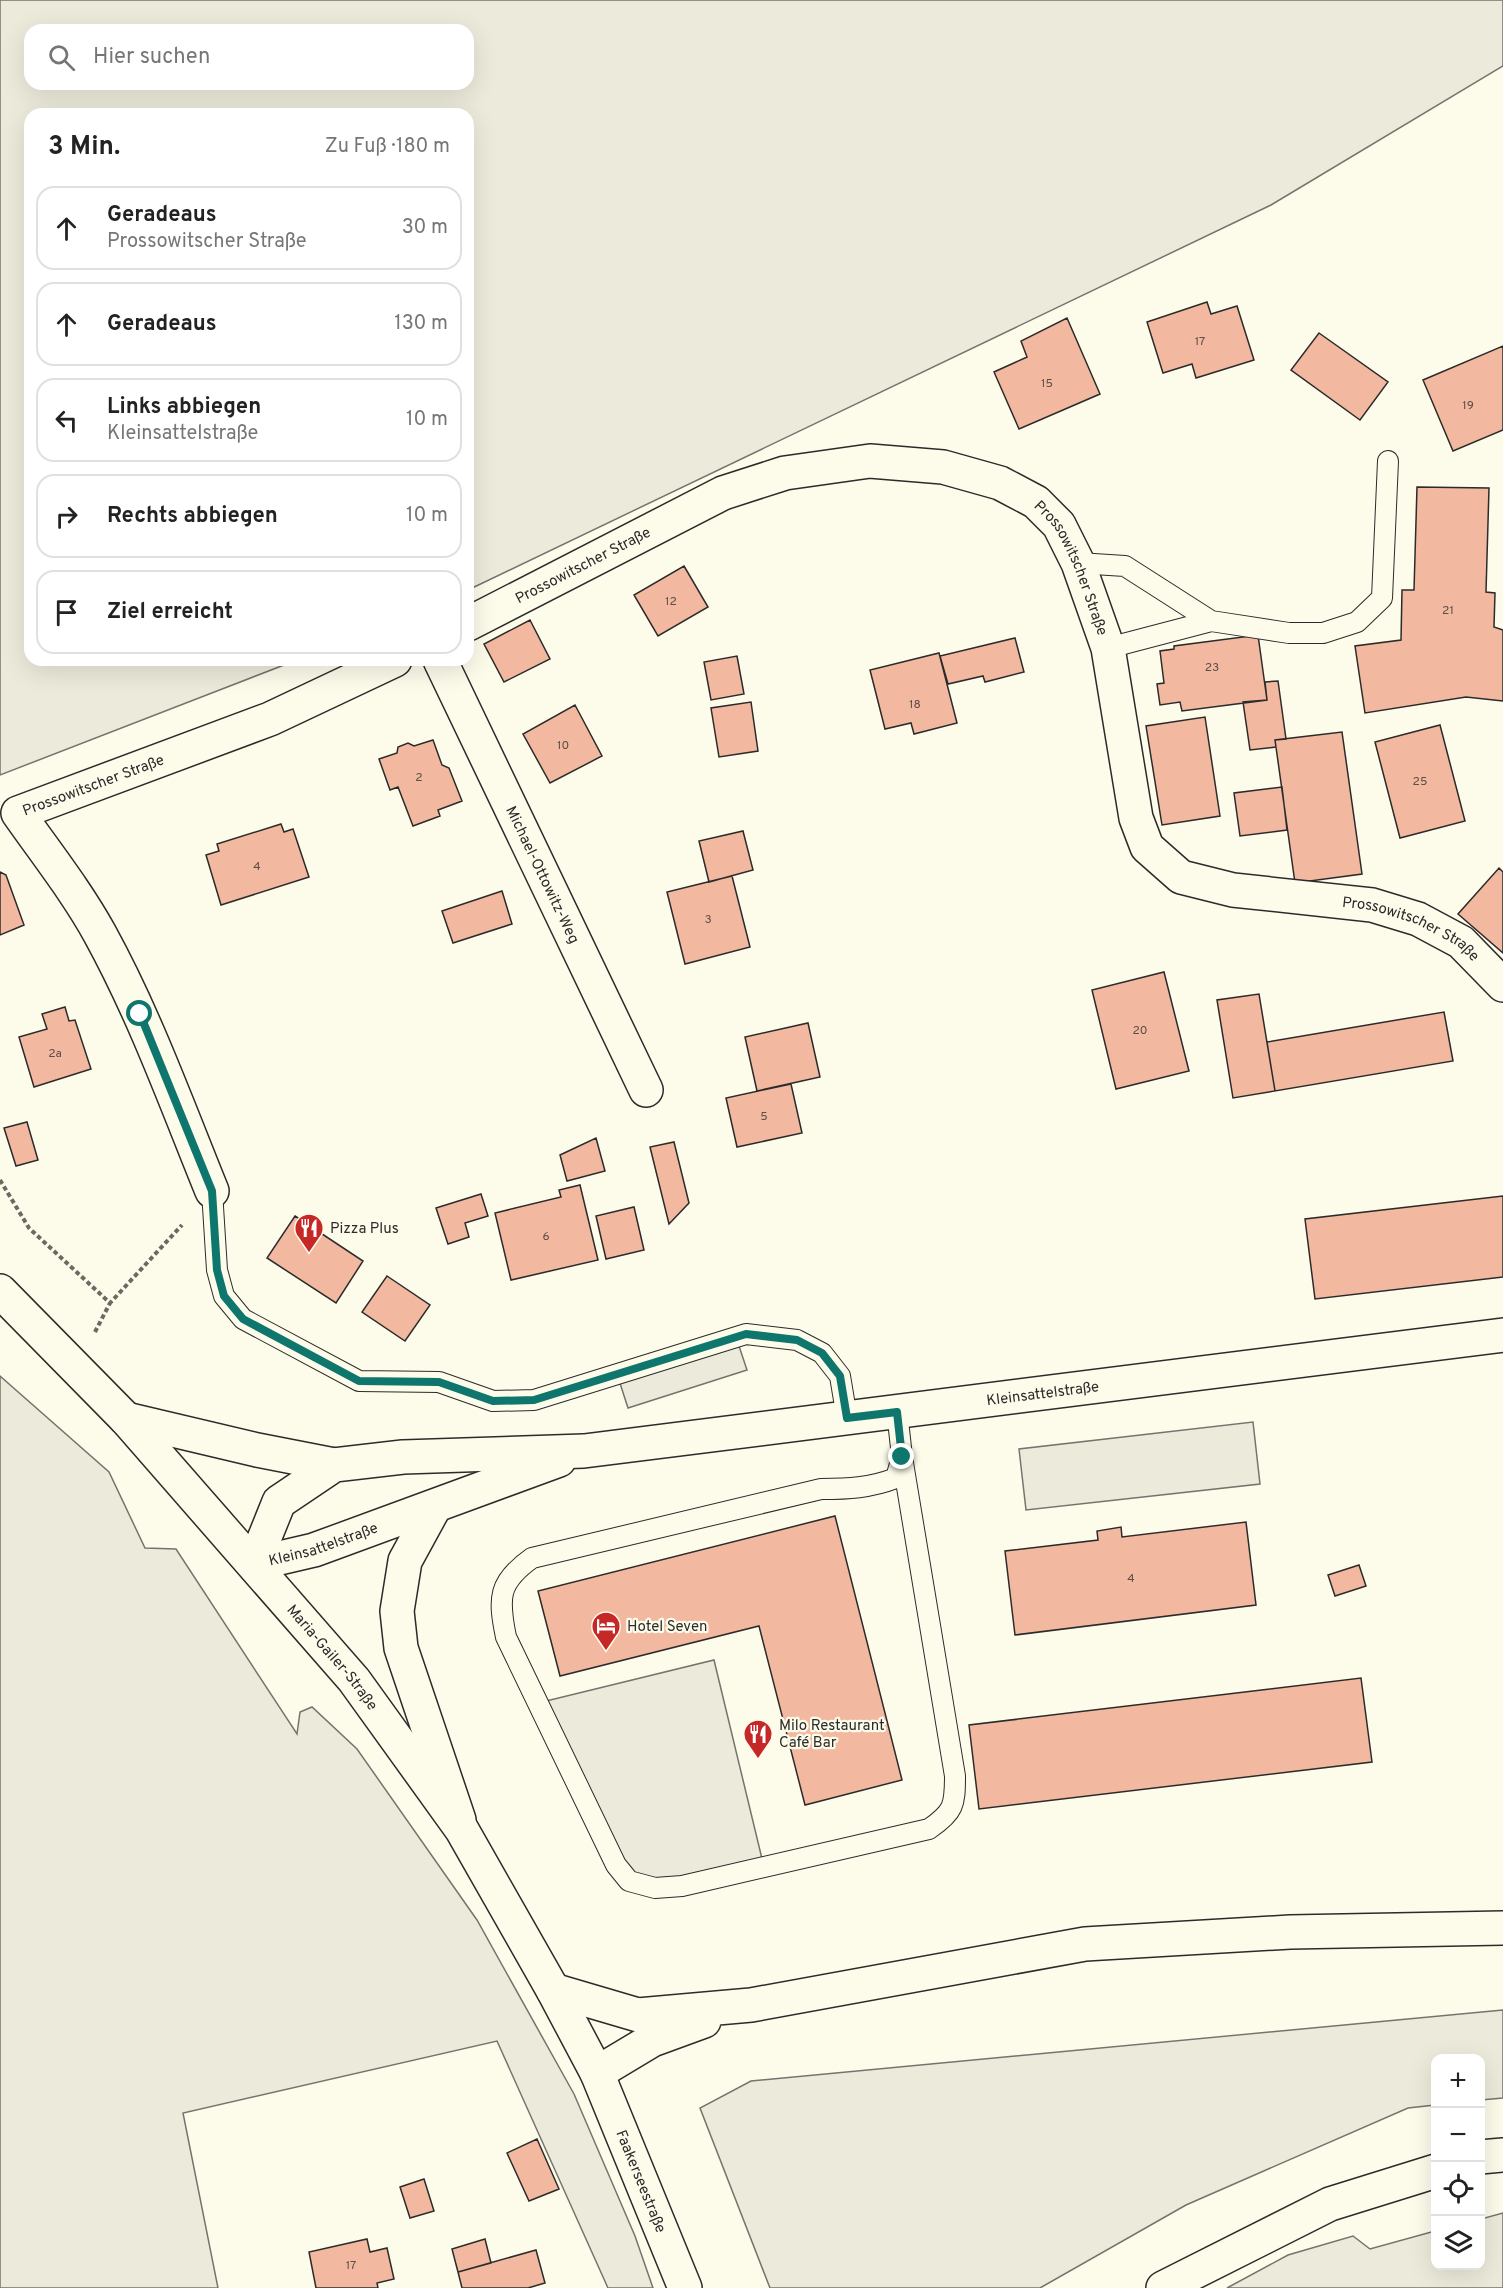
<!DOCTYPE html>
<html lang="de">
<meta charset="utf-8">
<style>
body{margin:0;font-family:Overpass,sans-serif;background:#f6f6f6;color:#222}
.controls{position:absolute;right:18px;bottom:18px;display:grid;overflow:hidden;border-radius:12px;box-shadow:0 6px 24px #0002}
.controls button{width:54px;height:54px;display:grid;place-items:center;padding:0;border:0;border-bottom:2px solid #e0e0e0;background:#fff;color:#222;font:30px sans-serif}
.stop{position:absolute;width:18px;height:18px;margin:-14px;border:4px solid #0f766e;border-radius:50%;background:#fff}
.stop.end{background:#0f766e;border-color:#fff;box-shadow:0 2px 6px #0008}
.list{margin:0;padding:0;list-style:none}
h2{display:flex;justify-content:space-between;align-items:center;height:78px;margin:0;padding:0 24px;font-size:26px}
h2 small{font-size:20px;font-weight:400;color:#767676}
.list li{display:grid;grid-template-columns:39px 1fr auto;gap:18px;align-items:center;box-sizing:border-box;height:84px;margin:0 12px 12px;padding:0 12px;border:2px solid #e0e0e0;border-radius:18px}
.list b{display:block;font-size:22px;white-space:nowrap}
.list p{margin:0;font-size:20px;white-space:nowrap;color:#767676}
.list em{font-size:20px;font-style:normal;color:#767676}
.icon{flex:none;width:33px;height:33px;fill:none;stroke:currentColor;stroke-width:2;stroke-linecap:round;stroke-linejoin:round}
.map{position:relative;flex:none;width:1503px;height:2288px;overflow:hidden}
.search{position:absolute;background:#fff;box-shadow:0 6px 24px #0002;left:24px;top:24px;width:450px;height:66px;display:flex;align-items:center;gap:15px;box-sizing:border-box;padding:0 21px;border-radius:18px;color:#767676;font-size:22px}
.panel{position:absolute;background:#fff;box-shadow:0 6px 24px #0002;left:24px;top:108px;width:450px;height:558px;border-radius:18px}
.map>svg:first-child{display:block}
</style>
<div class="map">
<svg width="1503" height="2288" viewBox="0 0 1503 2288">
<rect width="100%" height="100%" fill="#fdfbea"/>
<!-- green -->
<path fill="#ecebdb" stroke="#74746e" stroke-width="1.5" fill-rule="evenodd" d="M 0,0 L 1503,0 L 1503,66 L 1271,205 L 468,590 L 468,114 L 30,114 L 30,660 L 297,660 L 0,775 ZM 30,30 L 468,30 L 468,84 L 30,84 Z
M 0,1376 L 109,1472 L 145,1548 L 176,1549 L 297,1734 L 300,1712 L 312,1707 L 357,1749 L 477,1920 L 574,2094 L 635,2236 L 653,2288 L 608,2288 L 497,2041 L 183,2113 L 218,2288 L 0,2288 Z
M 1503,2010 L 1503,2098 L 1481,2100 L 1480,2058 L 1436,2058 L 1435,2105 L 1408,2108 L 1186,2205 L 1040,2288 L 770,2288 L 700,2108 L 751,2081 Z
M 1503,2213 L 1503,2288 L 1227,2288 L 1288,2255 L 1353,2236 L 1370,2249 L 1435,2231 L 1436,2266 L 1480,2266 L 1481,2219 Z"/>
<!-- parking -->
<path fill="#eceadb" stroke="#74746e" stroke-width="1.5" d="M 736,1337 L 747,1370 L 628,1408 L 617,1374 Z
M 1253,1422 L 1260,1484 L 1026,1510 L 1019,1449 Z
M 714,1660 L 764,1867 L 682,1886 L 629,1881 L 538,1703 Z"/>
<!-- building -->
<path fill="#f2b8a0" stroke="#2b2b2b" stroke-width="1.5" d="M 1207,302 L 1211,314 L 1237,306 L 1254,360 L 1196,378 L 1192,364 L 1163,373 L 1147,322 Z
M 1067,318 L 1100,394 L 1019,429 L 994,372 L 1027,357 L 1021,341 Z
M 1319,333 L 1388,382 L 1360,420 L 1291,370 Z
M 1503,346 L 1503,430 L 1453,451 L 1423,380 Z
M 1417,487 L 1489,488 L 1486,592 L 1495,593 L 1494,627 L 1503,630 L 1503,701 L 1466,697 L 1365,713 L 1355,646 L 1401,640 L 1402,590 L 1414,590 Z
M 684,566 L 708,607 L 658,636 L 634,595 Z
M 530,620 L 550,659 L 504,682 L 484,644 Z
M 1258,635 L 1267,700 L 1182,711 L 1180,702 L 1160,705 L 1157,684 L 1164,683 L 1160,651 L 1174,649 L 1174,646 Z
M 1015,638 L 1024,672 L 985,682 L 983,676 L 948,684 L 940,656 Z
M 939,653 L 957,723 L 914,734 L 911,723 L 885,729 L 870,670 Z
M 737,656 L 744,694 L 711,700 L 704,662 Z
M 1278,681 L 1286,739 L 1275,740 L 1276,747 L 1250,750 L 1243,702 L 1267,700 L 1265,682 Z
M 751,702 L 758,751 L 719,757 L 711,708 Z
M 575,705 L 602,756 L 550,783 L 523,734 Z
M 1205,717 L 1220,816 L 1162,825 L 1146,726 Z
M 1440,725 L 1465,821 L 1400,838 L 1375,742 Z
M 1342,732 L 1362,874 L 1295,883 L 1275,740 Z
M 433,740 L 442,765 L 449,768 L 462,801 L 438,810 L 440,816 L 413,826 L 398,787 L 390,790 L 379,759 L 397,753 L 398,747 L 408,743 L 414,746 Z
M 1282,787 L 1287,830 L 1240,836 L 1234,793 Z
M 281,824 L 284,832 L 293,829 L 309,877 L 221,905 L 206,855 L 219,851 L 217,844 Z
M 743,831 L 753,870 L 709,882 L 699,841 Z
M 1499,868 L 1503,872 L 1503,953 L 1458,914 Z
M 0,872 L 6,875 L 24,925 L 0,935 Z
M 732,876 L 750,947 L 685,964 L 667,892 Z
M 502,891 L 512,924 L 453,943 L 442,911 Z
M 1164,972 L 1189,1071 L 1116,1089 L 1092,990 Z
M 1259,994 L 1275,1091 L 1233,1098 L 1217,1000 Z
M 65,1007 L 69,1021 L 75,1020 L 91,1069 L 34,1087 L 19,1037 L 47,1029 L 42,1014 Z
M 1444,1012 L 1453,1061 L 1275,1091 L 1267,1042 Z
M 808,1023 L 820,1077 L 757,1091 L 745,1037 Z
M 791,1084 L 802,1133 L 737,1147 L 726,1098 Z
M 27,1122 L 38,1160 L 16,1166 L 4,1128 Z
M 596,1138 L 605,1171 L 567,1181 L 560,1155 Z
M 674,1142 L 689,1203 L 669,1224 L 650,1147 Z
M 580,1185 L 598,1260 L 511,1280 L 495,1213 L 561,1197 L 559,1190 Z
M 481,1194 L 488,1216 L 465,1223 L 469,1237 L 448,1244 L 436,1208 Z
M 1503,1196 L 1503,1277 L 1315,1299 L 1305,1219 Z
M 634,1207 L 644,1250 L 606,1259 L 596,1216 Z
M 295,1216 L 363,1261 L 336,1303 L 267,1258 Z
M 387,1276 L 430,1305 L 405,1341 L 362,1312 Z
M 835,1516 L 902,1780 L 805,1805 L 759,1626 L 560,1676 L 538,1591 Z
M 1246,1522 L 1256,1605 L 1015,1635 L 1005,1551 L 1098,1540 L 1097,1531 L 1121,1527 L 1122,1537 Z
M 1359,1565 L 1366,1586 L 1335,1596 L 1328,1575 Z
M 1361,1678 L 1372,1762 L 979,1809 L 969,1725 Z
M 537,2139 L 559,2189 L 529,2201 L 507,2153 Z
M 424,2179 L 434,2211 L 410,2218 L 400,2187 Z
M 367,2239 L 370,2252 L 387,2248 L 394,2279 L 377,2283 L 378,2288 L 316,2288 L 309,2252 Z
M 485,2239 L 491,2263 L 458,2272 L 452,2249 Z
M 536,2250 L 545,2283 L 528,2288 L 462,2288 L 458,2272 Z"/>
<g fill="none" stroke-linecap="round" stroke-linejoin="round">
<!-- lane casing -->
<g stroke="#2b2b2b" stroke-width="22">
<path id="lane" d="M 1078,563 L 1125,566 L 1211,621
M 1108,648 L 1211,621 L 1289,633 L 1323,633 L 1357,622 L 1382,598 L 1388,461
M 212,1191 L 217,1270 L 224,1296 L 243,1319 L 359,1381 L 439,1382 L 493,1401 L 534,1400 L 746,1334 L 797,1340 L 822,1353 L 840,1376 L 847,1418
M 897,1411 L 902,1457 L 955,1776 C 955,1805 954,1812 929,1829 L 682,1886 L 655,1888 L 629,1881 L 616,1865 L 506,1637 C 498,1598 498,1582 532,1558 L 821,1489 C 848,1489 870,1488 896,1478 L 902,1457"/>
</g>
<!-- street casing -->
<g stroke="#2b2b2b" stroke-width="36">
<g id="street">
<path id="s1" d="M 468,624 L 723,493 L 785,473 L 870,461 L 943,467 L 1000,483 L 1036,502 L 1059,525 L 1078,563 L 1108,648 L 1136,818 L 1147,847 L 1181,877 L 1233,890 L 1372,905 L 1418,919 L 1461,942 L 1503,985"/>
<path id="s2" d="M 440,660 L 646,1090"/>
<path id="s3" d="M 212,1191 C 177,1105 145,1016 100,934 C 77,892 46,853 18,813 L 270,719 L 395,660"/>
</g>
</g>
<!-- secondary casing -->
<g stroke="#2b2b2b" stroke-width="36">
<g id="secondary">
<path d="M 434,1508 L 405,1561 L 397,1611 L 401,1648 L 459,1820"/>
<path id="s4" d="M 254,1564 L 279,1502 L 334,1465 L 403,1457 L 584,1451 L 1503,1335"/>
<path id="s5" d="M 254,1564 L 314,1550 L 559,1460"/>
</g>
</g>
<!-- primary casing -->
<g stroke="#2b2b2b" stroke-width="36">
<g id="primary">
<path id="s6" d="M 0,1291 L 126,1419 L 354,1680 L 462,1830 L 553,1990 L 597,2073 L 685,2288"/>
<path d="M 126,1419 L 257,1450 L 334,1465"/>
</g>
</g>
<!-- highway casing -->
<g stroke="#2b2b2b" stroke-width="36">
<path id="highway" d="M 553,1990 L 638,2015 L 751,2005 L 1085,1944 L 1290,1932 L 1503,1928
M 597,2073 L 652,2040 L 704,2021
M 1480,2157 L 1503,2155
M 1163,2288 L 1330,2204 L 1436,2171"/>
</g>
<!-- path -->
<path stroke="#6a6964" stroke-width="4" stroke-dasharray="4.5 3" stroke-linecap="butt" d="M 0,1180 L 29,1228 L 110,1303 L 182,1225
M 95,1332 L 110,1303"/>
<!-- lane -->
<use href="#lane" stroke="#fdfbea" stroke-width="20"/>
<!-- street -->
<use href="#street" stroke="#fdfbea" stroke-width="33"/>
<!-- secondary -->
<use href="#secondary" stroke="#fdfbea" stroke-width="33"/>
<!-- primary -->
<use href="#primary" stroke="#fdfbea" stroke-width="33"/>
<!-- highway -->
<use href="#highway" stroke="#fdfbea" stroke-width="33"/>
</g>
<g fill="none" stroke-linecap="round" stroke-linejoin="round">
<!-- route -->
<path stroke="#0f766e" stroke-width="8" d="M 140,1014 L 212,1191 L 217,1270 L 224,1296 L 243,1319 L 359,1381 L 439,1382 L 493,1401 L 534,1400 L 746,1334 L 797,1340 L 822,1353 L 840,1376 L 847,1418 L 897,1412 L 902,1457"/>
</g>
<!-- icons -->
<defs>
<g id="restaurant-pin" transform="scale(1.5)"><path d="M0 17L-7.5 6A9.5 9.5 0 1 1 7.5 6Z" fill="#c62828" stroke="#fdfbea"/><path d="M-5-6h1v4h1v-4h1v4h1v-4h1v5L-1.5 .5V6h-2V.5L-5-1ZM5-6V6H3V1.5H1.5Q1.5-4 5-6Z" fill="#fff"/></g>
<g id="hotel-pin" transform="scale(1.5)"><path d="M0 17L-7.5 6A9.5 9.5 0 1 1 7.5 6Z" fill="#c62828" stroke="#fdfbea"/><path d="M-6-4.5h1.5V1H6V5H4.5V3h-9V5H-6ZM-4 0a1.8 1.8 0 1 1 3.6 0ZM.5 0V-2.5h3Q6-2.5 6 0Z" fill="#fff"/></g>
</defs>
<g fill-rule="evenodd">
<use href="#restaurant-pin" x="309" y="1228"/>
<use href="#hotel-pin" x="606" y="1626"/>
<use href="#restaurant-pin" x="758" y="1734"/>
</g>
<g text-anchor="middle" stroke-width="4.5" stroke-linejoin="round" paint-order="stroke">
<!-- number labels -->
<g font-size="12" fill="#5d4e48">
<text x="1200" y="345">17</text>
<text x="1047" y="387">15</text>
<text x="1468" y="409">19</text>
<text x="671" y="605">12</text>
<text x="1448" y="614">21</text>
<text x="1212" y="671">23</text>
<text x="915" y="708">18</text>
<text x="563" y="749">10</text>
<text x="419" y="781">2</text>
<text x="1420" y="785">25</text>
<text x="257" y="870">4</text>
<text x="708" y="923">3</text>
<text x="1140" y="1034">20</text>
<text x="55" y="1057">2a</text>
<text x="764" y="1120">5</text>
<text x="546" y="1240">6</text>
<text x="1131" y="1582">4</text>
<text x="351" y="2269">17</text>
</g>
<!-- street labels -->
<g font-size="15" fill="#2b2b2b" stroke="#fdfbea">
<text dy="5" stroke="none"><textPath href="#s1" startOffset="129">Prossowitscher Straße</textPath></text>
<text dy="5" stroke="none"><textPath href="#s1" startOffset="687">Prossowitscher Straße</textPath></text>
<text dy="5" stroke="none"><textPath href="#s3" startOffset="507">Prossowitscher Straße</textPath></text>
<text dy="5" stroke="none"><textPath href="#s2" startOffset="238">Michael-Ottowitz-Weg</textPath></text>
<text dy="5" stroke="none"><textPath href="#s1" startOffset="1263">Prossowitscher Straße</textPath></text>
<text dy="5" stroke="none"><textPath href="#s4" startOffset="846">Kleinsattelstraße</textPath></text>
<text dy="5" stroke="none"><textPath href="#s5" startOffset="72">Kleinsattelstraße</textPath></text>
<text dy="5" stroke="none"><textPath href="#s6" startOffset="495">Maria-Gailer-Straße</textPath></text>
<text dy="5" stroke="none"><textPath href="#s6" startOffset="1106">Faakerseestraße</textPath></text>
</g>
<!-- poi labels -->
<g font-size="15" fill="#2b2b2b" stroke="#fdfbea" text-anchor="start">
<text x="330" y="1233">Pizza Plus</text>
<text x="627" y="1631">Hotel Seven</text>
<text x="779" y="1730">Milo Restaurant<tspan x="779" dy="17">Café Bar</tspan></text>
</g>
</g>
</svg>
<div class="controls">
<button>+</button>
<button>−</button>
<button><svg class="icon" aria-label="locate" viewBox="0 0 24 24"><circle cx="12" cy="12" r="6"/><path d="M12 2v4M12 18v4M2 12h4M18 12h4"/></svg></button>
<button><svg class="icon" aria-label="layers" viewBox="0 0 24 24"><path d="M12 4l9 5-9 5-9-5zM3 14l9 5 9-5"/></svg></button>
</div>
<div class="stop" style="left:140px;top:1014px"></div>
<div class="stop end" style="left:902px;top:1457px"></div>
<div class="search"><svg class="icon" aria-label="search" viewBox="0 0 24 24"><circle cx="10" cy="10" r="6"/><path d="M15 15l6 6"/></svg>Hier suchen</div>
<section class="panel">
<h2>3 Min.<small>Zu Fuß · 180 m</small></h2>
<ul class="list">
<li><svg class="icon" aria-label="ahead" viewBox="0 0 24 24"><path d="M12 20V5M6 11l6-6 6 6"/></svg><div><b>Geradeaus</b><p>Prossowitscher Straße</p></div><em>30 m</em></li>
<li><svg class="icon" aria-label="ahead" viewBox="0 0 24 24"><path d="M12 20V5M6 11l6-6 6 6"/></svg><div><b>Geradeaus</b></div><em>130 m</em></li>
<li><svg class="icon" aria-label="left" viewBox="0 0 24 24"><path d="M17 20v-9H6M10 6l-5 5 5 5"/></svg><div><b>Links abbiegen</b><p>Kleinsattelstraße</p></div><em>10 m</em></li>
<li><svg class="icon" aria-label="right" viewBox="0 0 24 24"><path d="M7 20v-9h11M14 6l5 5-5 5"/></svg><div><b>Rechts abbiegen</b></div><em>10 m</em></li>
<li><svg class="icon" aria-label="arrive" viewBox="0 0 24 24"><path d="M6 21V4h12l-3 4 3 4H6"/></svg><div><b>Ziel erreicht</b></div></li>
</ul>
</section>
</div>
